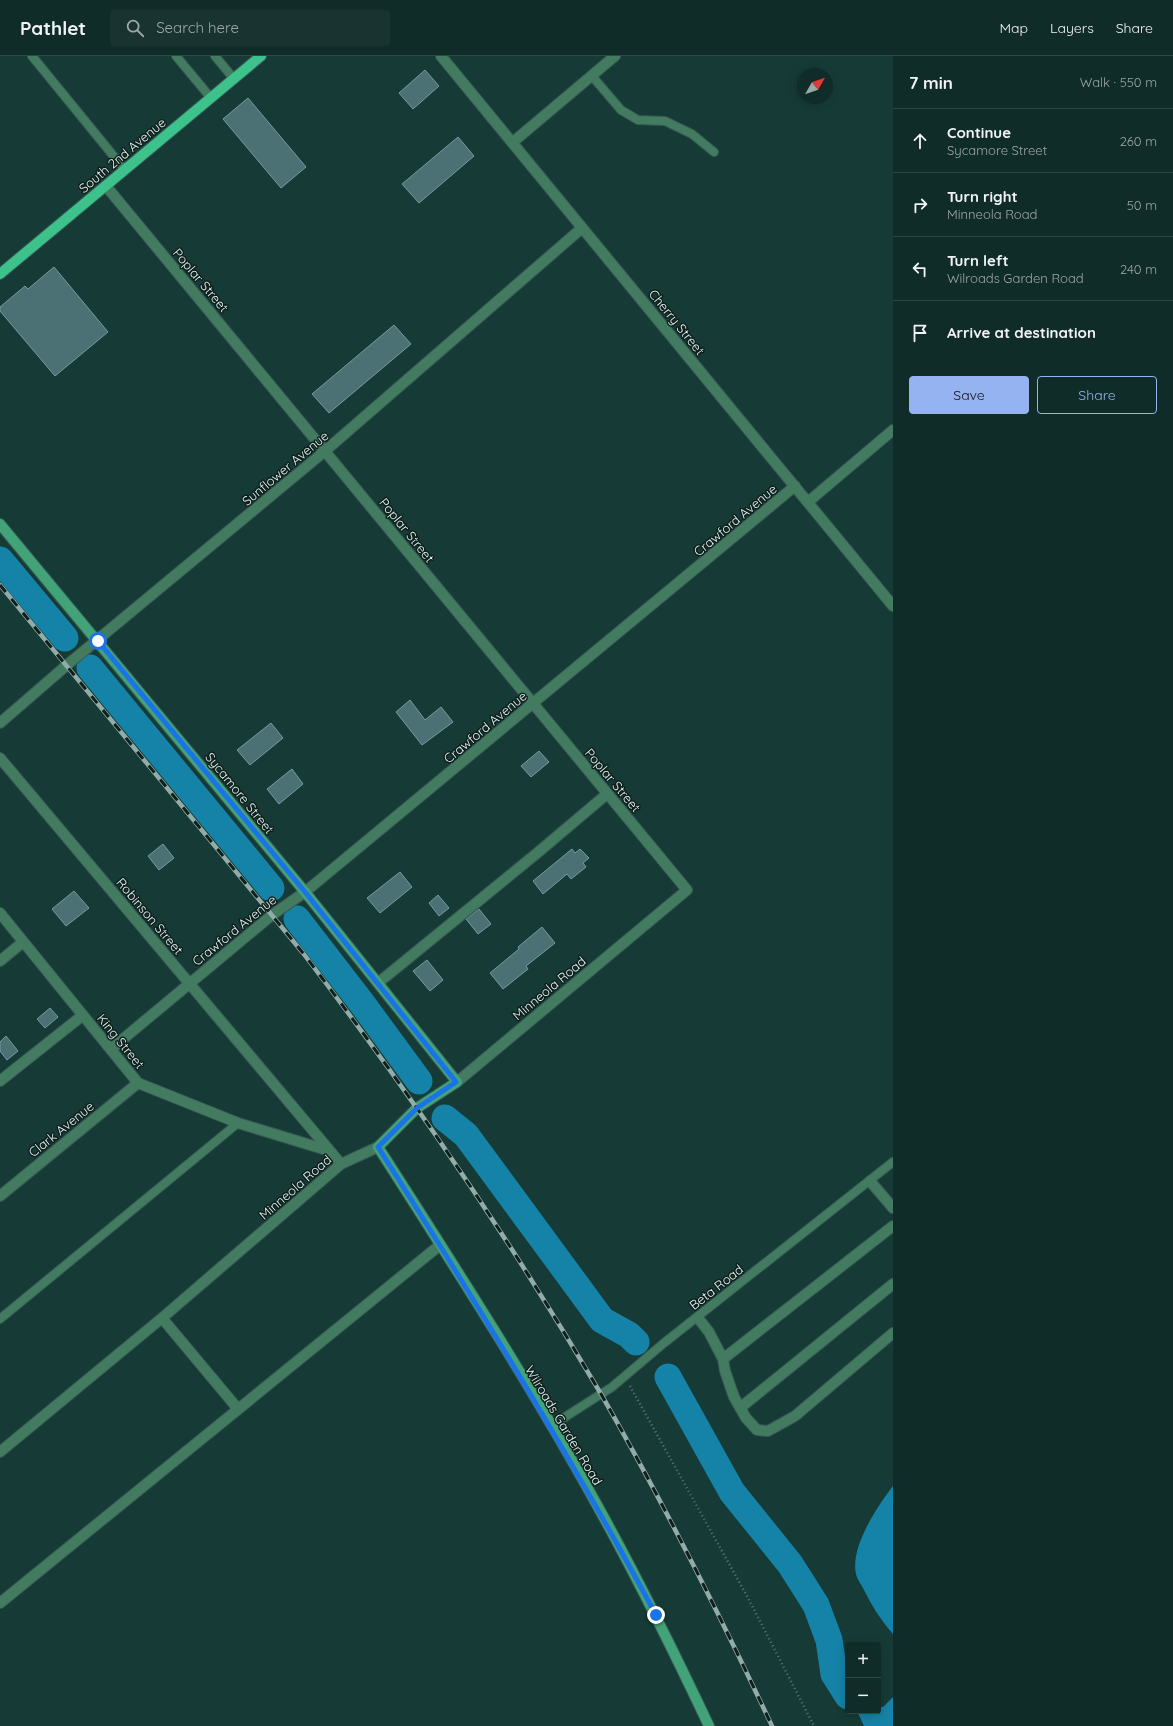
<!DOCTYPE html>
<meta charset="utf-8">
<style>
body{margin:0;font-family:Quicksand,sans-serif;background:#193430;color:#f1f3f6}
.controls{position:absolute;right:12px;bottom:12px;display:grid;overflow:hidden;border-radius:4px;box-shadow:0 2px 10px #0003}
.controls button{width:36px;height:36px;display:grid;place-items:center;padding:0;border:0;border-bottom:1px solid #304845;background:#102c28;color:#f1f3f6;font:20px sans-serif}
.compass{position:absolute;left:797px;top:12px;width:36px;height:36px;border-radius:50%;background:#102c28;box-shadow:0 2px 10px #0003;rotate:50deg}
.stop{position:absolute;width:12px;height:12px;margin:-9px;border:3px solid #1a73e8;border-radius:50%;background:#fff}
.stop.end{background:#1a73e8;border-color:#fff;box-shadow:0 1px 4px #0008}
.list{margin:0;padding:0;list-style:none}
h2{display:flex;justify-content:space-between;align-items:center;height:52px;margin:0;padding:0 16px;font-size:17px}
h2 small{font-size:13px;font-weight:400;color:#9ca7a8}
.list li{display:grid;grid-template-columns:26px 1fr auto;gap:12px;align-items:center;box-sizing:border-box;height:64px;padding:0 16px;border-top:1px solid #304845}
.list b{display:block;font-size:15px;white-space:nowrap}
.list p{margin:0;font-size:13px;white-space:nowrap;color:#9ca7a8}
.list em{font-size:13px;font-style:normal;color:#9ca7a8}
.actions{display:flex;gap:8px;padding:12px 16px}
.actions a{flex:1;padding:9px 0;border:1px solid #95b2f1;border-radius:4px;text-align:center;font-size:14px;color:#95b2f1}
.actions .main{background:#95b2f1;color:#111}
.icon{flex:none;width:22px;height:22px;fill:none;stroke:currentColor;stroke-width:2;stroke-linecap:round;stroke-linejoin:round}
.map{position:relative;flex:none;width:893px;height:1670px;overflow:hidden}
header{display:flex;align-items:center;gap:24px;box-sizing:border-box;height:56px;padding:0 20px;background:#102c28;border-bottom:1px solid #304845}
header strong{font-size:19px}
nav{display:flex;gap:22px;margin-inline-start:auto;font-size:14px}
.search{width:280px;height:36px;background:#193430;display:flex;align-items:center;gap:10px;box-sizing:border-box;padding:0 14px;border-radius:4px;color:#9ca7a8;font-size:15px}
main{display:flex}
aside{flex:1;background:#102c28}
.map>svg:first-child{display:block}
</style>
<header>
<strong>Pathlet</strong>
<div class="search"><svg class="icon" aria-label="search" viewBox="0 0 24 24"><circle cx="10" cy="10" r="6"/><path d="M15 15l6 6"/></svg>Search here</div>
<nav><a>Map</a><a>Layers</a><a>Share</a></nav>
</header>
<main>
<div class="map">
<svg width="893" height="1670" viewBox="0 0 893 1670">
<rect width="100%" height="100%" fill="#163b36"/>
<!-- water -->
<path fill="#1583a7" d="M 893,1430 L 893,1578 C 880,1563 872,1550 863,1532 C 861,1528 857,1523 856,1518 C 850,1491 877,1451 893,1430 Z
M 893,1641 L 893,1670 L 864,1670 L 857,1655 L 878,1655 L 878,1651 L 883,1651 Z"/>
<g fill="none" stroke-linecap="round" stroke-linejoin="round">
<!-- river -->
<path stroke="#1583a7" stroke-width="27" d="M 0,504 L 65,582
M 90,612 L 271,832
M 297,863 L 361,946 L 419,1025
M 445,1062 L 466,1079 L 602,1264 L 629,1279 L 636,1286
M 668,1321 L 732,1436 L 790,1508 L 816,1549 L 829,1584 L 834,1618 L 848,1640"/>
</g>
<!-- building -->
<path fill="#4b7175" stroke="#749ca0" d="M 425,14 L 439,30 L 413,53 L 399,37 Z
M 248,42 L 306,111 L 281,132 L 223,63 Z
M 458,81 L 474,100 L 419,147 L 402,128 Z
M 54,211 L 108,276 L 55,320 L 0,255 L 0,251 L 25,230 L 28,233 Z
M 394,269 L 411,288 L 329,357 L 312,338 Z
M 410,644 L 425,664 L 441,651 L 453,666 L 422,689 L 396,656 Z
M 271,667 L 283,682 L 250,709 L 237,694 Z
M 539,695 L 549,706 L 531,721 L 521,710 Z
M 292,713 L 303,728 L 279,748 L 267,733 Z
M 163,788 L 174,802 L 159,814 L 148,800 Z
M 572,793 L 575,797 L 580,793 L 589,802 L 583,807 L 586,811 L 571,823 L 567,818 L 543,838 L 533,825 Z
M 400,816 L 412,831 L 380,857 L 367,842 Z
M 74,835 L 89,852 L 66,870 L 52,853 Z
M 438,839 L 449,852 L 439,860 L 429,847 Z
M 479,853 L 491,868 L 478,878 L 466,863 Z
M 542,871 L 555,887 L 526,910 L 528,913 L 503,933 L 490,917 L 519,893 L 518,891 Z
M 427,904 L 443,924 L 430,935 L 413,915 Z
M 50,952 L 58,961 L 45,972 L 37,963 Z
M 6,980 L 18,995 L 7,1004 L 0,995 L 0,986 Z"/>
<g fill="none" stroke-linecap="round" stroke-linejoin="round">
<!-- lane casing -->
<g stroke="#375955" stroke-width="10">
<path id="lane" d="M 32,0 L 125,114
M 176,0 L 211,42
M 215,0 L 234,23
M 592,20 L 621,54 L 638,64 L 665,65 L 692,78 L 714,96
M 0,1263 L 238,1067
M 551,1370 L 612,1331 L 664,1287 L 893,1106"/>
</g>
<!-- street casing -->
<g stroke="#375955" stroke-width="12">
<path id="street" d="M 441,0 L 893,550
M 513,86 L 615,0
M 106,130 L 687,834 L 457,1026
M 808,446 L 893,374
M 0,667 L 67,609 L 325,395 L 582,172
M 0,702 L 341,1108
M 0,857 L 138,1027 L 238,1067 L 330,1095
M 0,905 L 23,886
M 378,927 L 536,798 L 607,738
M 111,993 L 272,859 L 305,836 L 795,430
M 0,1025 L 83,959
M 870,1125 L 893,1152
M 0,1140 L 138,1027
M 162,1262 L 238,1353
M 698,1262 L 709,1276 L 723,1303 L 725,1315 L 734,1341 L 746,1362 L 757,1374 L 768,1375 L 795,1360 L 893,1277
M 723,1303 L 893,1170
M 740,1352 L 893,1228
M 0,1396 L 162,1262 L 341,1108 L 378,1091
M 0,1547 L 440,1189"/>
</g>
<!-- secondary casing -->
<g stroke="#375955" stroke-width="12">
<path id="secondary" d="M 0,468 L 305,836 L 457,1026 L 417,1052 L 378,1091 C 455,1211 533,1332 602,1458 C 640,1527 675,1598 709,1670"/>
</g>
<!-- primary casing -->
<g stroke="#375955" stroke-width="12">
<path id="primary" d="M 0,218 L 261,0"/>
</g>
<!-- path -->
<path stroke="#5a7975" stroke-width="2.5" stroke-dasharray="1 3" stroke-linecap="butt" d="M 630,1330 L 747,1540 L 814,1670"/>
<!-- lane -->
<use href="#lane" stroke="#437b60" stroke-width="8"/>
<!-- street -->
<use href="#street" stroke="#437b60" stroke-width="10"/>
<!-- secondary -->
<use href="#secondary" stroke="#43a378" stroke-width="10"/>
<!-- primary -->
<use href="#primary" stroke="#3dc28b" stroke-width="10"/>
<!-- rail casing -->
<g stroke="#92aca9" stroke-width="4.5">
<path id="rail" d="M 0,529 L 303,897 C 411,1038 511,1185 601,1338 C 663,1446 719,1557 772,1670"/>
</g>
<!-- rail -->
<use href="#rail" stroke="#0f1f1c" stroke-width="3" stroke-dasharray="9" stroke-linecap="butt"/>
</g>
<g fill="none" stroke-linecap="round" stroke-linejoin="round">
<!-- route -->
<path stroke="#1a73e8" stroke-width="5" d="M 98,585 L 305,836 L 456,1026 L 417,1052 L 378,1091 C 475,1244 570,1399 656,1559"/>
</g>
<g text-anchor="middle" stroke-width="3" stroke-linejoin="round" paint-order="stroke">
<!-- street labels -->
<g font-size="13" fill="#e4f8f5" stroke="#0f1f1c">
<text transform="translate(122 99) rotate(-40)" y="5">South 2nd Avenue</text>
<text transform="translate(201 224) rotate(50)" y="5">Poplar Street</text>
<text transform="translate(677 266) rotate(51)" y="5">Cherry Street</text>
<text transform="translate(285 412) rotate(-40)" y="5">Sunflower Avenue</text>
<text transform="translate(735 464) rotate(-40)" y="5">Crawford Avenue</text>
<text transform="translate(407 474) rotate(51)" y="5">Poplar Street</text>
<text transform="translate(485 671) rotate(-40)" y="5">Crawford Avenue</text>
<text transform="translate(613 724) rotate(50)" y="5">Poplar Street</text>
<text transform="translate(240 737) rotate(51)" y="5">Sycamore Street</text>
<text transform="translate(150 860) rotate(50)" y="5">Robinson Street</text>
<text transform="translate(234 874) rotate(-39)" y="5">Crawford Avenue</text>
<text transform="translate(549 932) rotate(-40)" y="5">Minneola Road</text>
<text transform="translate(121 985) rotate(51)" y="5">King Street</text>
<text transform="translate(61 1073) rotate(-39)" y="5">Clark Avenue</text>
<text transform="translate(295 1131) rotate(-41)" y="5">Minneola Road</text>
<text transform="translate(716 1231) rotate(-38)" y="5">Beta Road</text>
<text transform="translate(564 1369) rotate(59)" y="5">Wilroads Garden Road</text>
</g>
</g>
</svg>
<div class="controls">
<button>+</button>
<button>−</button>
</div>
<svg class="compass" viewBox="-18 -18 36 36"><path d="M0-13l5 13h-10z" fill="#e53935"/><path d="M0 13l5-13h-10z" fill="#9ca7a8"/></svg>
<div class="stop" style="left:98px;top:585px"></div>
<div class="stop end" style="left:656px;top:1559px"></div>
</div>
<aside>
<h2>7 min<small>Walk · 550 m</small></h2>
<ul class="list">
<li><svg class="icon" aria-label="ahead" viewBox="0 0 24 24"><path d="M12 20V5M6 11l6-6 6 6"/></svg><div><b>Continue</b><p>Sycamore Street</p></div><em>260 m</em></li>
<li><svg class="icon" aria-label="right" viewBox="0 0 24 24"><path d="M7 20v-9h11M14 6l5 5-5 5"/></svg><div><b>Turn right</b><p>Minneola Road</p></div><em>50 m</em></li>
<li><svg class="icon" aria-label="left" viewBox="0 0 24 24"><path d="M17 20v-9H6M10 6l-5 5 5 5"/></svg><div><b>Turn left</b><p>Wilroads Garden Road</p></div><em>240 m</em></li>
<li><svg class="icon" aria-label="arrive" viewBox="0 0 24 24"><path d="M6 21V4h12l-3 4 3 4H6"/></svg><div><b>Arrive at destination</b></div></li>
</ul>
<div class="actions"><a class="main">Save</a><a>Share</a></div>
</aside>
</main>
